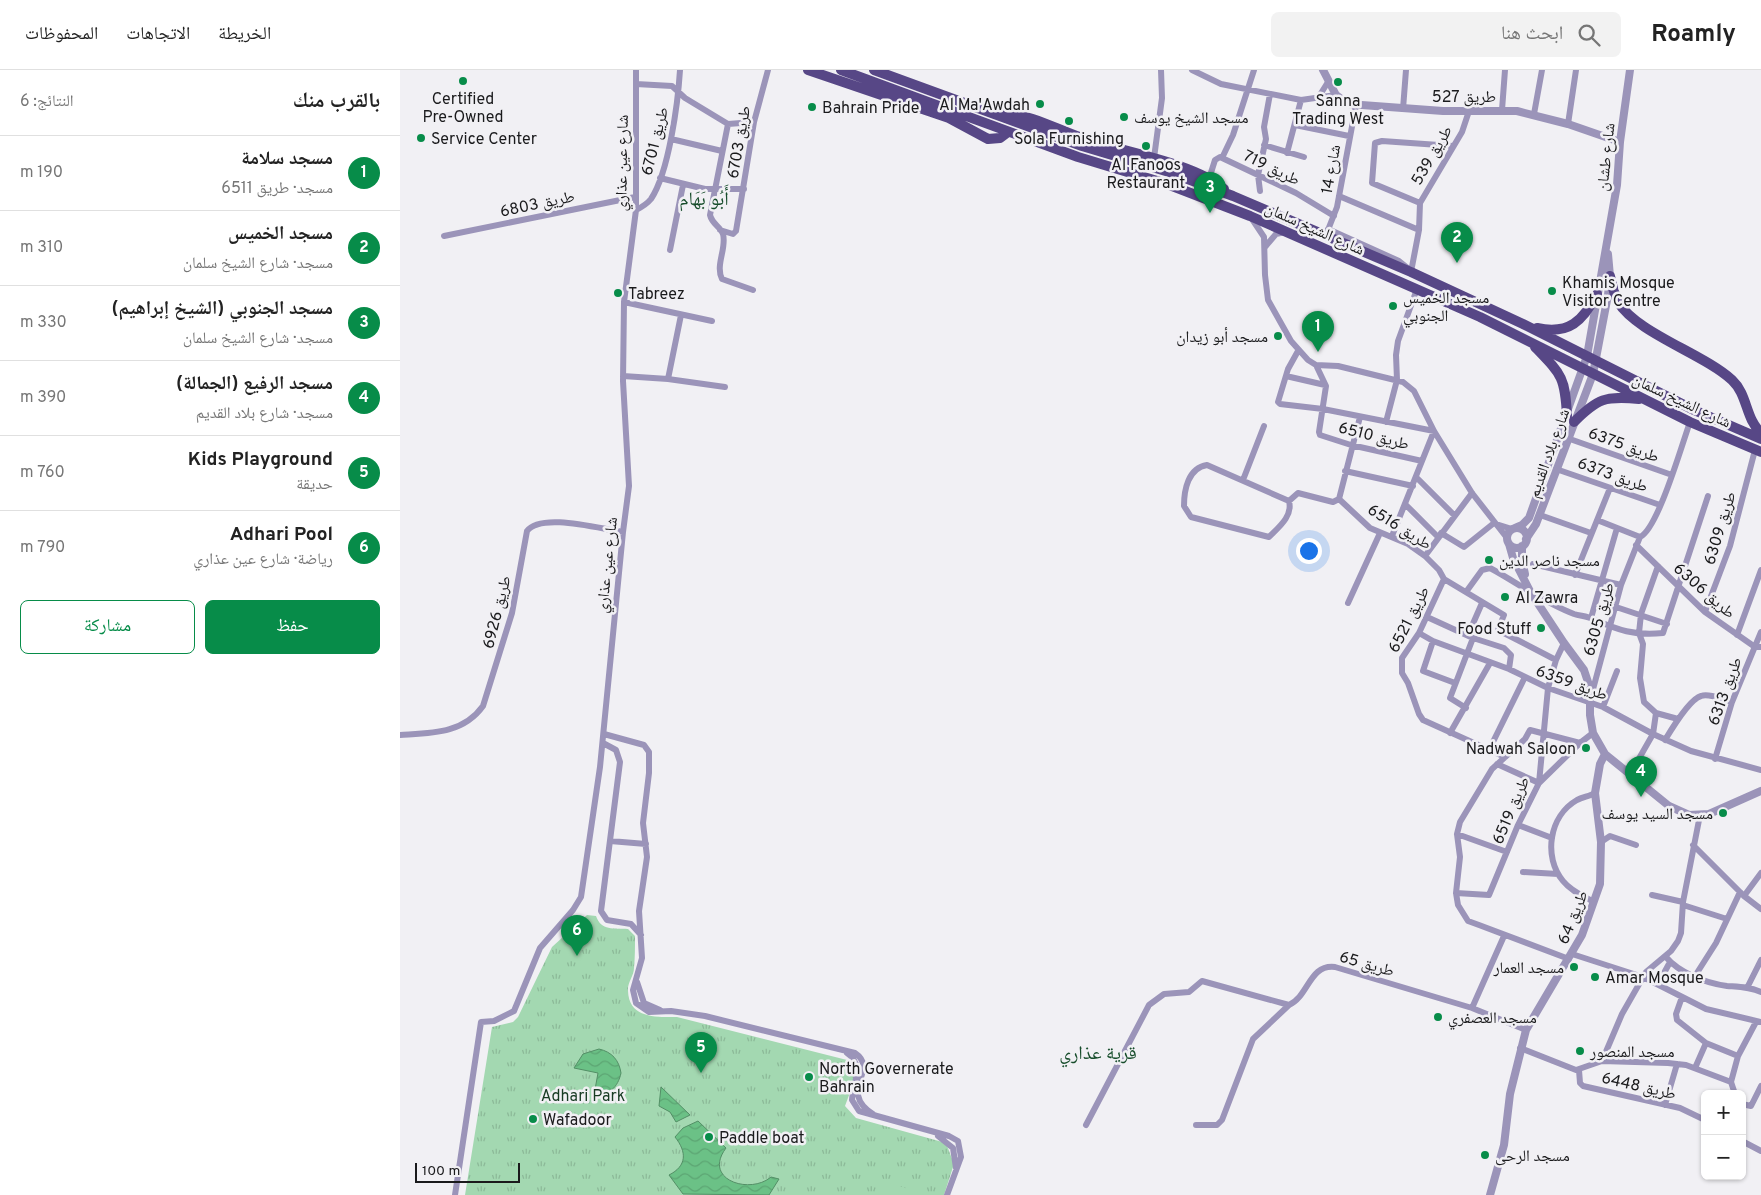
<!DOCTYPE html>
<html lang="ar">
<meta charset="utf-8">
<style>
body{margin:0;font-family:Overpass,"Noto Naskh Arabic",sans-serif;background:#f2f2f2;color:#222;direction:rtl}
.controls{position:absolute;right:15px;bottom:15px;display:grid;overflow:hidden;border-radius:8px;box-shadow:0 1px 4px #0004}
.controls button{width:45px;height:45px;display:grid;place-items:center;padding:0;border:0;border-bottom:1px solid #e0e0e0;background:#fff;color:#222;font:25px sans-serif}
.scale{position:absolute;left:15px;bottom:12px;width:105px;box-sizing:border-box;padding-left:5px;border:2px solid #1a1a1c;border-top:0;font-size:14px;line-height:18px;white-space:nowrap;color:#1a1a1c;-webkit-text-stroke:4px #f1f0f4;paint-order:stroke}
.you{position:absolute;left:908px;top:480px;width:18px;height:18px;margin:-12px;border:4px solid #fff;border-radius:50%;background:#1a73e8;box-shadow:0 0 0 8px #1a73e833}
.badge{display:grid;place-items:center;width:32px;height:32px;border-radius:50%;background:#078c49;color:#fff;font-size:16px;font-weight:700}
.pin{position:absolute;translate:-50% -41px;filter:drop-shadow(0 1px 2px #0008)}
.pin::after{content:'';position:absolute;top:26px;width:18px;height:15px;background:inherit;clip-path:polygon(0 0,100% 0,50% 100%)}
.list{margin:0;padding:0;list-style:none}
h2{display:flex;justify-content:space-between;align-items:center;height:65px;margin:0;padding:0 20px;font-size:21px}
h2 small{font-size:16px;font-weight:400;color:#767676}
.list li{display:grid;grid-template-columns:32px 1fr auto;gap:15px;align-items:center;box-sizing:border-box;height:75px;padding:0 20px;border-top:1px solid #e0e0e0}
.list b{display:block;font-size:19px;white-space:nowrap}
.list p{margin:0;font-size:16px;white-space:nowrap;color:#767676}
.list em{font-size:16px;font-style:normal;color:#767676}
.actions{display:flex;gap:10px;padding:15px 20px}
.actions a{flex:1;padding:11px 0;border:1px solid #078c49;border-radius:8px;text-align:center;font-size:18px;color:#078c49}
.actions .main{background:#078c49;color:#fff}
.icon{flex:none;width:28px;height:28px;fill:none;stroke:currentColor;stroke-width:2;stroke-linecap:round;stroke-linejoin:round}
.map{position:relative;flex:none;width:1361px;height:1125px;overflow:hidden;direction:ltr}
header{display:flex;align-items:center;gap:30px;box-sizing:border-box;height:70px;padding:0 25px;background:#fff;border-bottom:1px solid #e0e0e0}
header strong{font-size:24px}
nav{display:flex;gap:28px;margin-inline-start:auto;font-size:18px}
.search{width:350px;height:45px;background:#f2f2f2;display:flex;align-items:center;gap:12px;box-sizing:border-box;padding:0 18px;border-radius:8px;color:#767676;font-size:19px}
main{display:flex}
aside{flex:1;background:#fff}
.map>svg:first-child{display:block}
</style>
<header>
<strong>Roamly</strong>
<div class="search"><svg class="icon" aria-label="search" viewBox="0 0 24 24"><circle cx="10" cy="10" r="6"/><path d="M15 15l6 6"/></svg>ابحث هنا</div>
<nav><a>الخريطة</a><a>الاتجاهات</a><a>المحفوظات</a></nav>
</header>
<main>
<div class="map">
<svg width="1361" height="1125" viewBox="0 0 1361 1125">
<defs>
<pattern id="grass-tufts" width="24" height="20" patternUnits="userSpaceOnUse" patternTransform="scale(1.25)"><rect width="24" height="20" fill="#a3d8b1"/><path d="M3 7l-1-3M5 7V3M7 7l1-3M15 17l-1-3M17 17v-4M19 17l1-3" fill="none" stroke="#8cb998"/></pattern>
<pattern id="water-waves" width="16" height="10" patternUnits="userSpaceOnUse" patternTransform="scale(1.25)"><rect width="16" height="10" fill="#6bc186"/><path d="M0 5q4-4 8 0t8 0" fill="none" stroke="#5ca573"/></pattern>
</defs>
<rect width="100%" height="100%" fill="#f1f0f4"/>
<!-- grass -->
<path fill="url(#grass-tufts)" d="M 187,845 L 196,846 C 201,861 214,858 228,859 L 235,866 C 235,877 235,887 234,898 C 234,906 227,913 228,921 C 229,949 257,947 277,947 L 447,990 L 455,1009 L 445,1036 L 456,1048 L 546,1073 L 554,1094 L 544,1125 L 65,1125 L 92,957 L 113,952 L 118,947 L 152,877 Z"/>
<!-- pitch -->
<path fill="#a3d8b1" d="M 490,1113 L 526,1125 L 486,1125 Z"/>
<!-- water -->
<path fill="url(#water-waves)" stroke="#538f66" d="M 199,979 C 212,982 219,990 221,1003 C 218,1017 209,1026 194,1025 L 198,1003 L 174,998 L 183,984 Z
M 261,1017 L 290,1045 L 276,1052 L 270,1042 L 259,1036 Z
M 298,1051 L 326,1078 C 302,1110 350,1125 371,1107 L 379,1109 L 369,1125 L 283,1124 L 269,1105 C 287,1096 287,1082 275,1067 L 283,1058 Z"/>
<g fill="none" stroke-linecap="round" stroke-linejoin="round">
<!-- minor -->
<path stroke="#9b94b9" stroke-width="6" d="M 792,0 L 821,14 L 901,30 L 936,25
M 236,14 L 272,16 L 285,28 L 328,54 L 354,52
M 918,28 L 928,12
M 1003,39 L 1006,0
M 1102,40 L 1105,0
M 1134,44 L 1142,0
M 328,54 L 310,145 C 312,154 320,156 323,164 C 327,178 315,195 322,209 L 353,220
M 1168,54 L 1176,0
M 895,55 L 949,66
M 271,69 L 322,81
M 864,75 L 904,87
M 887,83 L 901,30
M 754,88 L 762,28 L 761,0
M 822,88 L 833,65 L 854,0
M 260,108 L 305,119 L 344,119
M 809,109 L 815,90 L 820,87 L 896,123 L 934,146
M 860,121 L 858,105 L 866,69 L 864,57 L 870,24
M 939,126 L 1019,160
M 1020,133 L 972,113 L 975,73 L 982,71 L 1053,76
M 236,140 C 242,137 247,134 251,129 C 269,102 278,32 280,0
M 852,149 L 864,167 L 865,205 L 868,230 L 891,271 L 908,290 L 916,295 L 926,316 L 919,362 L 920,365 L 951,375 L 1022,391
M 928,159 L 999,191 L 1009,199
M 320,160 L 333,164 L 336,161 L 354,52 L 368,0
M 926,165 L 937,137 L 956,35
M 44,166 L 235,127
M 865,177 L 876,164 L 885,162
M 270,180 L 283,115
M 1011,202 L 1019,160 L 1020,133 L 1062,62 L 1069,41
M 224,232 L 312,251
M 898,281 L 888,299 L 878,332 L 880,334 L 923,339 L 1034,361 L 992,466
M 916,295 L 938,296 L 1003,312 L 1014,321 L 1034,361 L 1072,423 L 1107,468
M 223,306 L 268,309 L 325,317
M 886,306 L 925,315
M 268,309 L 281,245
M 960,347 L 939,429 L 970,458 L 1008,474 L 1025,486 L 1039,500 L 1044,509 L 1104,545 L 1098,560 L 1156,590
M 986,352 L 997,310 L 996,285 L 998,271 L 1017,219
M 1167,368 L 1272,405
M 1156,399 L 1260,435
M 945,401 L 1013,416
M 1017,408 L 1054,445
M 843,410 L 864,356
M 889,431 C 893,446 879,457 869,467 L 791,447 L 784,436 C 784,420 788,398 807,395 L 889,431 L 898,423 L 933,432 L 939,429
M 1006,435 L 1038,467
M 1140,445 L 1191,463
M 1197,450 L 1240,467
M 1096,454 L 1112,459
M 1041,463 L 1064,477 L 1094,453
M 1240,467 C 1258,459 1282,374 1290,352
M 1236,475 L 1305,542 L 1355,577 L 1361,577
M 1025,486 L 1072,423
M 1133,494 L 1221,515
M 1175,505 L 1210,418
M 1044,509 L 1019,563 L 1002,588 L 1002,603 L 1008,613 L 1019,644 L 1023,650 L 1105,687
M 1066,522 L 1082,500 L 1090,498 C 1118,513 1144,533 1174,544 C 1180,546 1187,546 1193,549 C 1218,560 1234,566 1263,563 L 1308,426
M 948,533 L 980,463
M 1216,537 L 1267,554
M 1305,542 L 1330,476 L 1355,380
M 1027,547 L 1073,568 L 1104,578 L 1111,585 L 1109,599
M 1191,548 L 1217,458
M 1019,563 L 1033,571 L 1109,599 L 1148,618 L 1203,637 L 1253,664 L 1291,681 L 1361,700
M 1068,565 L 1082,533
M 1337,565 L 1361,500
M 1033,571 L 1023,601 L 1055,613
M 1192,623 L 1221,515 L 1240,467
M 1203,637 L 1217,601
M 1066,638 L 1050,628 L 1073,568
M 1256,643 L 1278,649
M 1050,663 L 1090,593
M 204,664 L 244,675 L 249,682 L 249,703 L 243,753 L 247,787 L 239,841 L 242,888 L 233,920 L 236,933 L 249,942 L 271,941 L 305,946 L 455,983 C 480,1000 437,1021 473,1044
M 0,665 C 31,663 63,664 83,636 L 112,543 L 127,461 C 141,442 200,459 223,462
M 1265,670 C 1271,660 1290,629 1301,626 C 1309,623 1324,630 1332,632
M 203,673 L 216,680 L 220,692 L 201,841 L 207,850 L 231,854 L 241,865
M 1089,680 L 1124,609
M 1315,689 L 1332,632 L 1361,562
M 1097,694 L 1139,713
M 1229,706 L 1253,664 L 1256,643 L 1244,632 L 1240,608 L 1243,574 L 1239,563 L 1241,544 L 1258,496
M 1139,713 L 1180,673 L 1193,663
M 1118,755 L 1152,768
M 1057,764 L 1107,782
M 210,771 L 246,774
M 1201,772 L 1210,766 L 1236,775
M 1293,775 L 1344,826 L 1361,839
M 1123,802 L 1158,804
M 1056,823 L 1089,825 L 1118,755 L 1139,713 L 1148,618 L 1156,590 L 1164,573
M 1252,825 L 1283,832
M 1344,826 L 1361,803
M 1194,832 C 1183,826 1171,821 1163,811 C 1143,787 1149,746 1177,730 C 1183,727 1190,726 1195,723
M 1283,835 L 1327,849
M 1172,884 L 1243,907 L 1306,939 L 1361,952
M 1265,886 C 1279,903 1305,913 1327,916 C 1340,917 1349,917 1361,922
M 1169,889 L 1079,855 L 1068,851 L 1058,835 L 1056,823 L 1060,787 L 1057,764 L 1060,752 L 1092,699 L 1125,669 L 1130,660 L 1180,673
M 1295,906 L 1316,873 L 1340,822
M 237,912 L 244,933 L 260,940
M 1258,914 L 1270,892
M 1348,916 L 1361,890
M 1282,927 L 1276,944 L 1277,950 L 1306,973 L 1338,986
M 1072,938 L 1104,866
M 1120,978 L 1176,1000 L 1202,991 L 1268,993 L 1286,995 L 1331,1012
M 447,983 C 465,995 453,1013 452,1030 L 459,1041 L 549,1066 L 558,1071 L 561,1087 L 547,1125
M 1202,991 L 1222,944 L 1246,902 L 1271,881 L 1278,871 L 1281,863 L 1283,832 L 1300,745
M 1295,998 L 1306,973
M 1179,1000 L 1180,1013 L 1183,1016 L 1280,1038 L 1305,1050
M 1331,1012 L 1338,986 L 1356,952
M 1331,1012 L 1335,1024
M 1342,1034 L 1351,1036 L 1361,1016
M 1265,1035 L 1277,994
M 686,1055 L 749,935 L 764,924 L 789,922 L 802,911 L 889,935 C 909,926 909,894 935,897 L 1072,938 L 1126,960
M 796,1055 L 817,1055 L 822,1050 L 853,969 L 889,935
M 538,1066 L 553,1078 L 556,1098
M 1342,1071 L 1361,1081
M 55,1125 L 81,952 L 94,951 L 114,941 L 140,878 L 173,840 L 181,827 L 200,697 L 223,462 L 229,416 L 223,311 L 224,232 L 236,140 L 236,0"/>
<!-- tertiary -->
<path stroke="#9b94b9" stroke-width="8" d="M 923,0 L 936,25 L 948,34 L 1043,41 L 1117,41 L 1168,54 L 1220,72
M 1115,458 L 1122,455 L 1129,448 L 1187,286 L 1217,115 L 1220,72 L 1230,0
M1107 468a10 10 0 1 1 20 0a10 10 0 1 1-20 0Z
M 1126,469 L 1136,454 L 1193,304 L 1208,225 L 1210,206 L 1208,184
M 1109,474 L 1113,488 L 1131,523 L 1164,573 L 1184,600 L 1190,618 L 1190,645 L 1193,663 L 1205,684 L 1269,736 L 1289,745 L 1309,744 L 1361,721
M 1122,476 L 1122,490 L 1125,504
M 1090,1125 L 1104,1075 L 1110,1024 L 1126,960 L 1182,865 L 1200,814 L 1201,772 L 1195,723 L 1200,694 L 1205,684"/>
<!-- primary -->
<path stroke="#574786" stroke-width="10" d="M 408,0 L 549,48 L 588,69 L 600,68 L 608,62
M 441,0 L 678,87 L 767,114 L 850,146 L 1080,247 L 1290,352 L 1361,382
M 474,0 L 682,76 L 769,102 L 833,126 L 1011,202 L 1123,254 L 1294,340 L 1361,369
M 605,43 C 633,45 662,62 688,70 C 726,82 796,94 824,119
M 1210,206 C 1212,215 1214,224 1218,232 C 1237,263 1304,284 1332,310 C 1348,325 1345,348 1361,363
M 1137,258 C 1169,265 1183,251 1197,224
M 1135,277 C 1162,305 1165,307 1167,346
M 1174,352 C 1198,328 1205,326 1239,329"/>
</g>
<!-- markers -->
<g fill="#078c49" stroke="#f1f0f4" stroke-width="2">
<circle cx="63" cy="11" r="5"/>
<circle cx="938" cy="12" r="5"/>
<circle cx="640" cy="34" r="5"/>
<circle cx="412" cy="37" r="5"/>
<circle cx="724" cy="47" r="5"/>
<circle cx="669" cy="51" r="5"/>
<circle cx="21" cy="68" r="5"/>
<circle cx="746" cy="76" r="5"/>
<circle cx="1152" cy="221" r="5"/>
<circle cx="218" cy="223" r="5"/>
<circle cx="993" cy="236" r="5"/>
<circle cx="878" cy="266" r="5"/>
<circle cx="1089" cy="490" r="5"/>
<circle cx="1105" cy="527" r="5"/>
<circle cx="1141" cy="558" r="5"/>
<circle cx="1186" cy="678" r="5"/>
<circle cx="1323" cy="743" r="5"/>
<circle cx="1174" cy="897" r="5"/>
<circle cx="1195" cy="907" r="5"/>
<circle cx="1038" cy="947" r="5"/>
<circle cx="1180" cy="981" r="5"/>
<circle cx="409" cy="1007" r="5"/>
<circle cx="133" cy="1049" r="5"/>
<circle cx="309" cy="1067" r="5"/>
<circle cx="1085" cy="1085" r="5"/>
</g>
<g text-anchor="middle" stroke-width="5" stroke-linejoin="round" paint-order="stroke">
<!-- street labels -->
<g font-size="16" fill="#1a1a1c" stroke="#f1f0f4">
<text x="1064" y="32">طريق 527</text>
<text transform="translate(254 71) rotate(-76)" y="6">طريق 6701</text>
<text transform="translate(338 72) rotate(-80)" y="6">طريق 6703</text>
<text transform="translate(1031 85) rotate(-60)" y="6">طريق 539</text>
<text transform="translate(1205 87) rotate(-84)" y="6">شارع طشان</text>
<text transform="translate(221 93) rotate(-89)" y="6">شارع عين عذاري</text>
<text transform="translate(872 97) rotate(26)" y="6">طريق 719</text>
<text transform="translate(930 99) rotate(-80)" y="6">شارع 14</text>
<text transform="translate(137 133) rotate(-12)" y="6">طريق 6803</text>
<text transform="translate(915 158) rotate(24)" y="6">شارع الشيخ سلمان</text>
<text transform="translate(1282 330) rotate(25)" y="6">شارع الشيخ سلمان</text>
<text transform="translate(974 365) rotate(14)" y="6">طريق 6510</text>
<text transform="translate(1224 374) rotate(20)" y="6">طريق 6375</text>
<text transform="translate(1148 383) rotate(-70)" y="6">شارع بلاد القديم</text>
<text transform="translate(1213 404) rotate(20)" y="6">طريق 6373</text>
<text transform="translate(1000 456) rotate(32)" y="6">طريق 6516</text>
<text transform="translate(1319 458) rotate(-73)" y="6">طريق 6309</text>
<text transform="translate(206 495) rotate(-84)" y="6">شارع عين عذاري</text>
<text transform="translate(1305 520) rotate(41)" y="6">طريق 6306</text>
<text transform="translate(96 542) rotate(-76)" y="6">طريق 6926</text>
<text transform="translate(1008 549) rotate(-63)" y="6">طريق 6521</text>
<text transform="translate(1198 549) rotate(-74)" y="6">طريق 6305</text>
<text transform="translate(1172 612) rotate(20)" y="6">طريق 6359</text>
<text transform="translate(1324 621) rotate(-70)" y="6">طريق 6313</text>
<text transform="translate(1110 740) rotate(-67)" y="6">طريق 6519</text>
<text transform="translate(1172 847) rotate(-68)" y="6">طريق 64</text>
<text transform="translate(967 893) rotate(16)" y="6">طريق 65</text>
<text transform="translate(1239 1015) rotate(13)" y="6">طريق 6448</text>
</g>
<!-- poi labels -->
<g font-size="16" fill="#1a1a1c" stroke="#f1f0f4" text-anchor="start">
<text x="63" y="34" text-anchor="middle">Certified<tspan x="63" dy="18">Pre-Owned</tspan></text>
<text x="938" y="36" text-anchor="middle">Sanna<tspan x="938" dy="18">Trading West</tspan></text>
<text x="630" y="40" text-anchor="end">Al Ma'Awdah</text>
<text x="422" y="43">Bahrain Pride</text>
<text x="734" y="53">مسجد الشيخ يوسف</text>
<text x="31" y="74">Service Center</text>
<text x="669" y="74" text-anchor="middle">Sola Furnishing</text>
<text x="746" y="100" text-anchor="middle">Al Fanoos<tspan x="746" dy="18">Restaurant</tspan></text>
<text x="1162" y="218">Khamis Mosque<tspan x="1162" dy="18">Visitor Centre</tspan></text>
<text x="228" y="229">Tabreez</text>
<text x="1003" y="233">مسجد الخميس<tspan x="1003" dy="18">الجنوبي</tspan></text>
<text x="868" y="272" text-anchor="end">مسجد أبو زيدان</text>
<text x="1099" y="496">مسجد ناصر الدين</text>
<text x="1115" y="533">Al Zawra</text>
<text x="1131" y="564" text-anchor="end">Food Stuff</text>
<text x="1176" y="684" text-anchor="end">Nadwah Saloon</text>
<text x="1313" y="749" text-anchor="end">مسجد السيد يوسف</text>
<text x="1164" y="903" text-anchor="end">مسجد العمار</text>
<text x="1205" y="913">Amar Mosque</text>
<text x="1048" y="953">مسجد العصفري</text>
<text x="1190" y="987">مسجد المنصور</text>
<text x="419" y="1004">North Governerate<tspan x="419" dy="18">Bahrain</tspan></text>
<text x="143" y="1055">Wafadoor</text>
<text x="319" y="1073">Paddle boat</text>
<text x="1095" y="1091">مسجد الرحى</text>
</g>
<!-- park labels -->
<g font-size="16" fill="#173b23" stroke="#f1f0f4">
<text x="183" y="1031">Adhari Park</text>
</g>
<!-- quarter labels -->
<g font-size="19" fill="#174d2b" stroke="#f1f0f4">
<text x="304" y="135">أَبُو بَهَام</text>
<text x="698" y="989">قرية عذاري</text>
</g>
</g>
</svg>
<div class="controls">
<button>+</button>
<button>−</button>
</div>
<div class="scale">100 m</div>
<div class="you"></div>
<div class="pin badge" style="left:918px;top:282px">1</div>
<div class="pin badge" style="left:1057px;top:193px">2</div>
<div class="pin badge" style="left:810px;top:143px">3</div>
<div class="pin badge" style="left:1241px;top:727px">4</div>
<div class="pin badge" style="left:301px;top:1003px">5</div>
<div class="pin badge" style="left:177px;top:886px">6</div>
</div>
<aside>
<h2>بالقرب منك<small>النتائج: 6</small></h2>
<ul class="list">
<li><span class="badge">1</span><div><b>مسجد سلامة</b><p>مسجد · طريق 6511</p></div><em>190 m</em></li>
<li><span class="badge">2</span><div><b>مسجد الخميس</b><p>مسجد · شارع الشيخ سلمان</p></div><em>310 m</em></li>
<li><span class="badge">3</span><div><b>مسجد الجنوبي (الشيخ إبراهيم)</b><p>مسجد · شارع الشيخ سلمان</p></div><em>330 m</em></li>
<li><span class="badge">4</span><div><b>مسجد الرفيع (الجمالة)</b><p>مسجد · شارع بلاد القديم</p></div><em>390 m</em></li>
<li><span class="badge">5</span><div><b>Kids Playground</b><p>حديقة</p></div><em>760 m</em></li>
<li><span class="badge">6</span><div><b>Adhari Pool</b><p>رياضة · شارع عين عذاري</p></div><em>790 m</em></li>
</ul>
<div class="actions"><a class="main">حفظ</a><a>مشاركة</a></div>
</aside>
</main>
